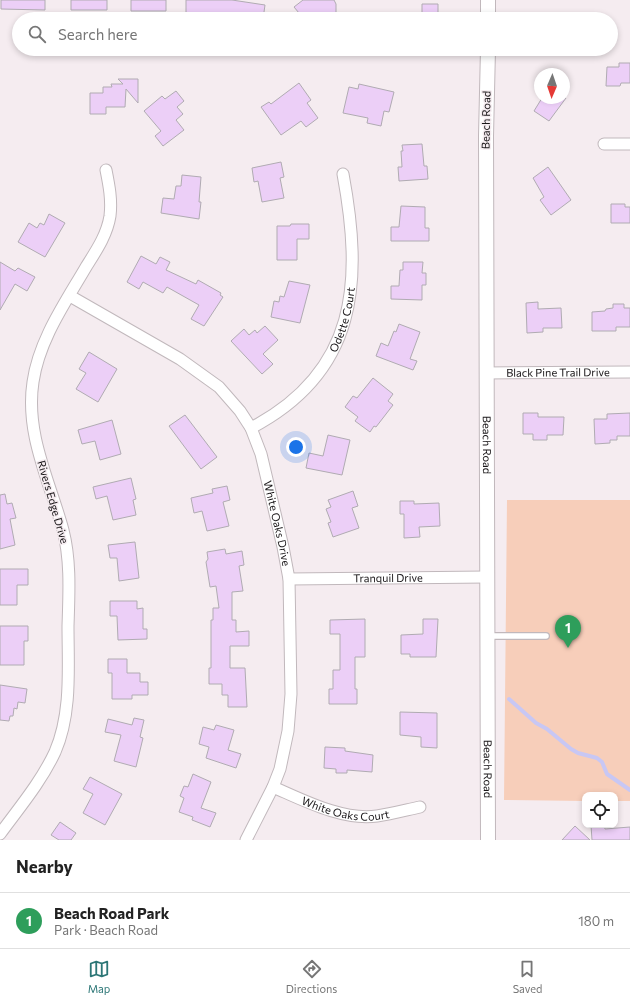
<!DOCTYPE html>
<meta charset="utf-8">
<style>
body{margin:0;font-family:Commissioner,sans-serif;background:#f6f6f6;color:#222}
.controls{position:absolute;right:12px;bottom:12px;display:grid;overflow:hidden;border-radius:8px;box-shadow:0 2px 6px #0003}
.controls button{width:36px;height:36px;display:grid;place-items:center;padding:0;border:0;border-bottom:1px solid #e0e0e0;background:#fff;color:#222;font:20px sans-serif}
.compass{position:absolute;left:534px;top:68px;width:36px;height:36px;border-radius:50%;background:#fff;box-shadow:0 2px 6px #0003;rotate:182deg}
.you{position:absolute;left:296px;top:447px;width:14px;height:14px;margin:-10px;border:3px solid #fff;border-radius:50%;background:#1a73e8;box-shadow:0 0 0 6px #1a73e833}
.badge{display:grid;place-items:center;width:26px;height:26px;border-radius:50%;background:#2c7676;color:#fff;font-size:13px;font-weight:700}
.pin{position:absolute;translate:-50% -33px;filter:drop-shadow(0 1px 2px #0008)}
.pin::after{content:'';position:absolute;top:21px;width:14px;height:12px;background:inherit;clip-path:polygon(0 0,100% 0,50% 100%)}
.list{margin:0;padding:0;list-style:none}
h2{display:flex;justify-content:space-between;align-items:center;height:52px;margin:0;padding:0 16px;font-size:17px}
h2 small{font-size:13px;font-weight:400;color:#767676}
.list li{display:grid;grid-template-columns:26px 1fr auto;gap:12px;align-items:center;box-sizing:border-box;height:56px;padding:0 16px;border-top:1px solid #e0e0e0}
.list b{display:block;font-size:15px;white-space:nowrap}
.list p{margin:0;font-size:13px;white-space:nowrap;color:#767676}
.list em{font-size:13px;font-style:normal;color:#767676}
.icon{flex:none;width:22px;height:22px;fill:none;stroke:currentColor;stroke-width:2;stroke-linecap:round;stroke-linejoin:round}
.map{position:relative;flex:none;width:630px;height:840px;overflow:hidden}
.search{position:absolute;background:#fff;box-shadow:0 2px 6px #0003;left:12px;right:12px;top:12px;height:44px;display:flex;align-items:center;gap:10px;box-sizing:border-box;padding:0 14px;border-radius:22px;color:#767676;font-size:15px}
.sheet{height:108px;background:#fff}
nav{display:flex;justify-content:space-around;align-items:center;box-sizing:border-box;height:56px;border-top:1px solid #e0e0e0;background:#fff;font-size:11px;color:#767676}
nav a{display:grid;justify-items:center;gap:2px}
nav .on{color:#2c7676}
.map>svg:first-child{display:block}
</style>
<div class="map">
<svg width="630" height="840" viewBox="0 0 630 840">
<rect width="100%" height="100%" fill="#f5ecf0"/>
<!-- green -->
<path fill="#f7ceba" d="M 507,500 L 630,500 L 630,801 L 615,801 L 615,795 L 585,795 L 585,801 L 504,800 Z"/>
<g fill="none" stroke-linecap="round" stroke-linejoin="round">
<!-- stream -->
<path stroke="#c8c7f4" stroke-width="4" d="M 509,699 L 536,723 L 547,729 L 571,749 L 578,753 L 597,758 L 602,762 L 607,774 L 630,790"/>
</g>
<!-- building -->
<path fill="#eccff7" stroke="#b0abb2" d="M 1,0 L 45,0 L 45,10 L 1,9 Z
M 71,0 L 107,0 L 107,10 L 71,10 Z
M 131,0 L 166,0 L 166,11 L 131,11 Z
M 186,0 L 232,0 L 265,5 L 263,19 L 236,19 L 236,17 L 186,15 Z
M 303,0 L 334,0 L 336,4 L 336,14 L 324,19 L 304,19 L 294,7 Z
M 422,4 L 438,4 L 438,19 L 422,19 Z
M 619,63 L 630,63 L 630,83 L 621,83 L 620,86 L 606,86 L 607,67 L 619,67 Z
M 118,79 L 138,79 L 138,103 L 126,89 L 125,107 L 106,107 L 106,114 L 90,114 L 90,93 L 103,93 L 103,87 L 112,87 L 111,84 L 123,84 Z
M 299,83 L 311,100 L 307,103 L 318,118 L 306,127 L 301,121 L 281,135 L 261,107 L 269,102 L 271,104 Z
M 359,84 L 394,92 L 389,112 L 384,111 L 381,126 L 367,123 L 368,118 L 343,113 L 349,87 L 358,89 Z
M 176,91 L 184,101 L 177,107 L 183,114 L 176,120 L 184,130 L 163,146 L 155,136 L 161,131 L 144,111 L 162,96 L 165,99 Z
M 542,98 L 566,98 L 549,121 L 534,111 Z
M 422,144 L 424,166 L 427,166 L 428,179 L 399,181 L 398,167 L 402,167 L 401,151 L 403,151 L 402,145 Z
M 281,162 L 284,177 L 280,178 L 284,198 L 262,202 L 258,181 L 254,182 L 252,168 Z
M 548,167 L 571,200 L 551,215 L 540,200 L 544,197 L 533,178 Z
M 182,175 L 201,177 L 199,202 L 201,202 L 199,219 L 161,213 L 163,198 L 174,199 L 176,186 L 181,186 Z
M 611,204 L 625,204 L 625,207 L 630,207 L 630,223 L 611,223 Z
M 401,206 L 425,207 L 425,228 L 429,228 L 429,241 L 391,241 L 391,227 L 399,227 Z
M 49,214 L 65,223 L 45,257 L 18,242 L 29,223 L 37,228 L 40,223 L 44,225 Z
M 291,224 L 309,224 L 309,239 L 297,239 L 297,260 L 277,260 L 277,226 L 290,226 Z
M 141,256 L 156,264 L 160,257 L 170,262 L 166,270 L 196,284 L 198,280 L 221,293 L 220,295 L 223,297 L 204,326 L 191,319 L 199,305 L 167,287 L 163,293 L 143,282 L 139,289 L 127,282 Z
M 0,262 L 15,271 L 18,268 L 35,277 L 27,291 L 15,284 L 0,310 Z
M 403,262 L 423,262 L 422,273 L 426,273 L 426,285 L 422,285 L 422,300 L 391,299 L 391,286 L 399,286 L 400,270 L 403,270 Z
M 289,281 L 310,285 L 300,323 L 271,317 L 274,301 L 279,302 L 280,296 L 284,297 Z
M 538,302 L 538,309 L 561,308 L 562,328 L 543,328 L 543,332 L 527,333 L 526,303 Z
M 613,304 L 624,304 L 624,308 L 630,308 L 630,327 L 616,327 L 616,331 L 592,331 L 592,312 L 605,311 L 606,309 L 613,308 Z
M 399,324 L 420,332 L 410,359 L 417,361 L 413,370 L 376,356 L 381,343 L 388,346 L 394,331 L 396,332 Z
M 265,326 L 278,340 L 263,354 L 273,364 L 262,374 L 231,341 L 244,329 L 249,335 L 255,330 L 257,333 Z
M 89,352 L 117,369 L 98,402 L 76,389 L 86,373 L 79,369 Z
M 373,378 L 393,394 L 388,401 L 393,405 L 376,427 L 374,426 L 370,432 L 355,421 L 358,417 L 345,407 L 353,396 L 357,398 Z
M 523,413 L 538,413 L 538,417 L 564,417 L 563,435 L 547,435 L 547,440 L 533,440 L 533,434 L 523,434 Z
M 630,413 L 630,436 L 617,436 L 617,440 L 610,440 L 610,443 L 595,444 L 594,419 L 607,419 L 607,414 Z
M 185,415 L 217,457 L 201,469 L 169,426 Z
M 112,420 L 121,454 L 100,460 L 95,441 L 82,444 L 78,430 Z
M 328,435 L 350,440 L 342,475 L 306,468 L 309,453 L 323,456 Z
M 131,478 L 136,499 L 133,500 L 136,515 L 113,520 L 107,496 L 96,499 L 93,487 Z
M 227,486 L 230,500 L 223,502 L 229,526 L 207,531 L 202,511 L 194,513 L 191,498 L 213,493 L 212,489 Z
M 353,491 L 358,506 L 352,508 L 359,528 L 333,537 L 328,523 L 331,522 L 326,509 L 331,507 L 328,500 Z
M 5,494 L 7,504 L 12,503 L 16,518 L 10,519 L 15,545 L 0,549 L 0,495 Z
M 400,501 L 414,501 L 414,504 L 439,503 L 440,526 L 419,527 L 420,537 L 404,538 L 404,514 L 400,514 Z
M 135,542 L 139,578 L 119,581 L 117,558 L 110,558 L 108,545 Z
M 225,549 L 226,554 L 242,551 L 244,565 L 239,566 L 243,591 L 232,592 L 232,620 L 236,620 L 236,632 L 249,631 L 249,646 L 230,646 L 230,668 L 245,668 L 247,707 L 228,707 L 228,695 L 222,695 L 222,684 L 209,684 L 209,668 L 211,668 L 211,620 L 213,620 L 213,608 L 219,608 L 216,586 L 210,587 L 206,562 L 208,559 L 207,552 Z
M 0,569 L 28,569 L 28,585 L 17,585 L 17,605 L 0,605 Z
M 110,601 L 137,601 L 137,609 L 143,608 L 143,629 L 147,629 L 147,639 L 118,640 L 117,616 L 110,616 Z
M 365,619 L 365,657 L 355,657 L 355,689 L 357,689 L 357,704 L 329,704 L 329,689 L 333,689 L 333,670 L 340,670 L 340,634 L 330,634 L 330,620 Z
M 423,619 L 438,619 L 436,657 L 410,657 L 410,654 L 401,654 L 401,635 L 423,634 Z
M 0,626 L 28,626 L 28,641 L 24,641 L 24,665 L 0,665 Z
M 108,659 L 127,659 L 127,673 L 140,673 L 140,682 L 148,682 L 148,695 L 132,695 L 132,699 L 112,699 L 112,673 L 108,673 Z
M 0,685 L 27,689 L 25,703 L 18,702 L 17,709 L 14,708 L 13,716 L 10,716 L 9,721 L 0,720 Z
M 400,712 L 437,713 L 437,748 L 421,747 L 421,737 L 400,735 Z
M 134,718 L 144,720 L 140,737 L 143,738 L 136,767 L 114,761 L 121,735 L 105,732 L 108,719 L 132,725 Z
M 216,725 L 234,730 L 228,750 L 241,754 L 236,768 L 206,758 L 209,747 L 199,744 L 203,727 L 214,730 Z
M 325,747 L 345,748 L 345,751 L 373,755 L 372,772 L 347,770 L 347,773 L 336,773 L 336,769 L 324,768 Z
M 193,774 L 211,782 L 201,808 L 216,813 L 210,827 L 192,820 L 193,817 L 179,812 L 184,798 L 180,796 L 184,786 L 188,787 Z
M 90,777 L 122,794 L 105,825 L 83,813 L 93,794 L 83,789 Z
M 60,822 L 76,833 L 71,840 L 59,840 L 51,835 Z
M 591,825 L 604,825 L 605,829 L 630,827 L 630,840 L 592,840 Z
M 575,826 L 590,840 L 562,840 Z"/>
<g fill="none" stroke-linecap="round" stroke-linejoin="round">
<!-- service casing -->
<g stroke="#c1b8bc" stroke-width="8">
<path id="service" d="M 487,636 L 546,636"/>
</g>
<!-- minor casing -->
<g stroke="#c1b8bc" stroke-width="13">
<g id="minor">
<path d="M 604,144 L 630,144"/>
<path id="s1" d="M 70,296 L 180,359 L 219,387 L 240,411 L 251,428 L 261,454 L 283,547 L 289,579 L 291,694 L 288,731 L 280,769 L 273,787 L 246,840"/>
<path id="s2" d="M 486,373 L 630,372"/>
<path id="s3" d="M 251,428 C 358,372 363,282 343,174"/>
<path id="s4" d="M 289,579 L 487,577"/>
<path id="s5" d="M 273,787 C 303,800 343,821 377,816 C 391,814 406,810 420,807"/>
<path d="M 0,834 C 19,808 41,782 55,752 C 72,713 68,667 68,626 C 69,594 71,561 63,530 C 50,482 25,434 33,382 C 39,340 65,303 86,267 C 96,251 107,235 110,216 C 112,200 109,185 106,170"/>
</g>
</g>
<!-- tertiary casing -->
<g stroke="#c1b8bc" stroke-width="16">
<g id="tertiary">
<path d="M 488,0 L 488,19"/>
<path id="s6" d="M 488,49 L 486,136 L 488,840"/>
</g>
</g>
<!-- service -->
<use href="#service" stroke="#fff" stroke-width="5.5"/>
<!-- minor -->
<use href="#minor" stroke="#fff" stroke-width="11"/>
<!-- tertiary -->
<use href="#tertiary" stroke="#fff" stroke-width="14"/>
</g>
<g text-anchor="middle" stroke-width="3" stroke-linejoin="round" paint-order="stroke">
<!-- street labels -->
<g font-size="11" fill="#171416" stroke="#f5ecf0">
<text transform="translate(486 120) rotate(-89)" y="4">Beach Road</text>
<text dy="4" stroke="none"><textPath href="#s3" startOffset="147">Odette Court</textPath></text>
<text dy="4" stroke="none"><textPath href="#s2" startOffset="72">Black Pine Trail Drive</textPath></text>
<text dy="4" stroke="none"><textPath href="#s6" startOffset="396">Beach Road</textPath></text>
<text transform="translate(53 502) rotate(74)" y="4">Rivers Edge Drive</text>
<text dy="4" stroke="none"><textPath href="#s1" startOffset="326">White Oaks Drive</textPath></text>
<text dy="4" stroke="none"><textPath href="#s4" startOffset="99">Tranquil Drive</textPath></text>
<text dy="4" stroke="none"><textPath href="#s6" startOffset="720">Beach Road</textPath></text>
<text dy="4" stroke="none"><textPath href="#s5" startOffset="77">White Oaks Court</textPath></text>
</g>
</g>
</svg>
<div class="controls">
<button><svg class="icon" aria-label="locate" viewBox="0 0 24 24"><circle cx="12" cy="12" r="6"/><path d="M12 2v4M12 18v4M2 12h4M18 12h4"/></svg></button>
</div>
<svg class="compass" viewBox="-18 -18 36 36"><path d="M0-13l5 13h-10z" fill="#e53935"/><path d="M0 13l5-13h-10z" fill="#767676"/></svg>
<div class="you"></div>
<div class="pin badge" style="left:568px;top:648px;background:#2e9e5b">1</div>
<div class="search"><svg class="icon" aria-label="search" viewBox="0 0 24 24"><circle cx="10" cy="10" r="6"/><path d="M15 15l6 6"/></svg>Search here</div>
</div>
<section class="sheet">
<h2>Nearby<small></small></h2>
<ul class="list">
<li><span class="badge" style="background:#2e9e5b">1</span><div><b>Beach Road Park</b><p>Park · Beach Road</p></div><em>180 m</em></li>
</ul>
</section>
<nav>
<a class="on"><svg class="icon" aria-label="map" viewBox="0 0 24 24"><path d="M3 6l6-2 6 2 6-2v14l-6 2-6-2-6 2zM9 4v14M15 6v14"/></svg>Map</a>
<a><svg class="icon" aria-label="directions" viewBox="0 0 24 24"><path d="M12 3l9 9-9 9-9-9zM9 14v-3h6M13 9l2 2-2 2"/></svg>Directions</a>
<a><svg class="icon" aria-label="saved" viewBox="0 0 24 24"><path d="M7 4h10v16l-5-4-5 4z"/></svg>Saved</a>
</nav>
